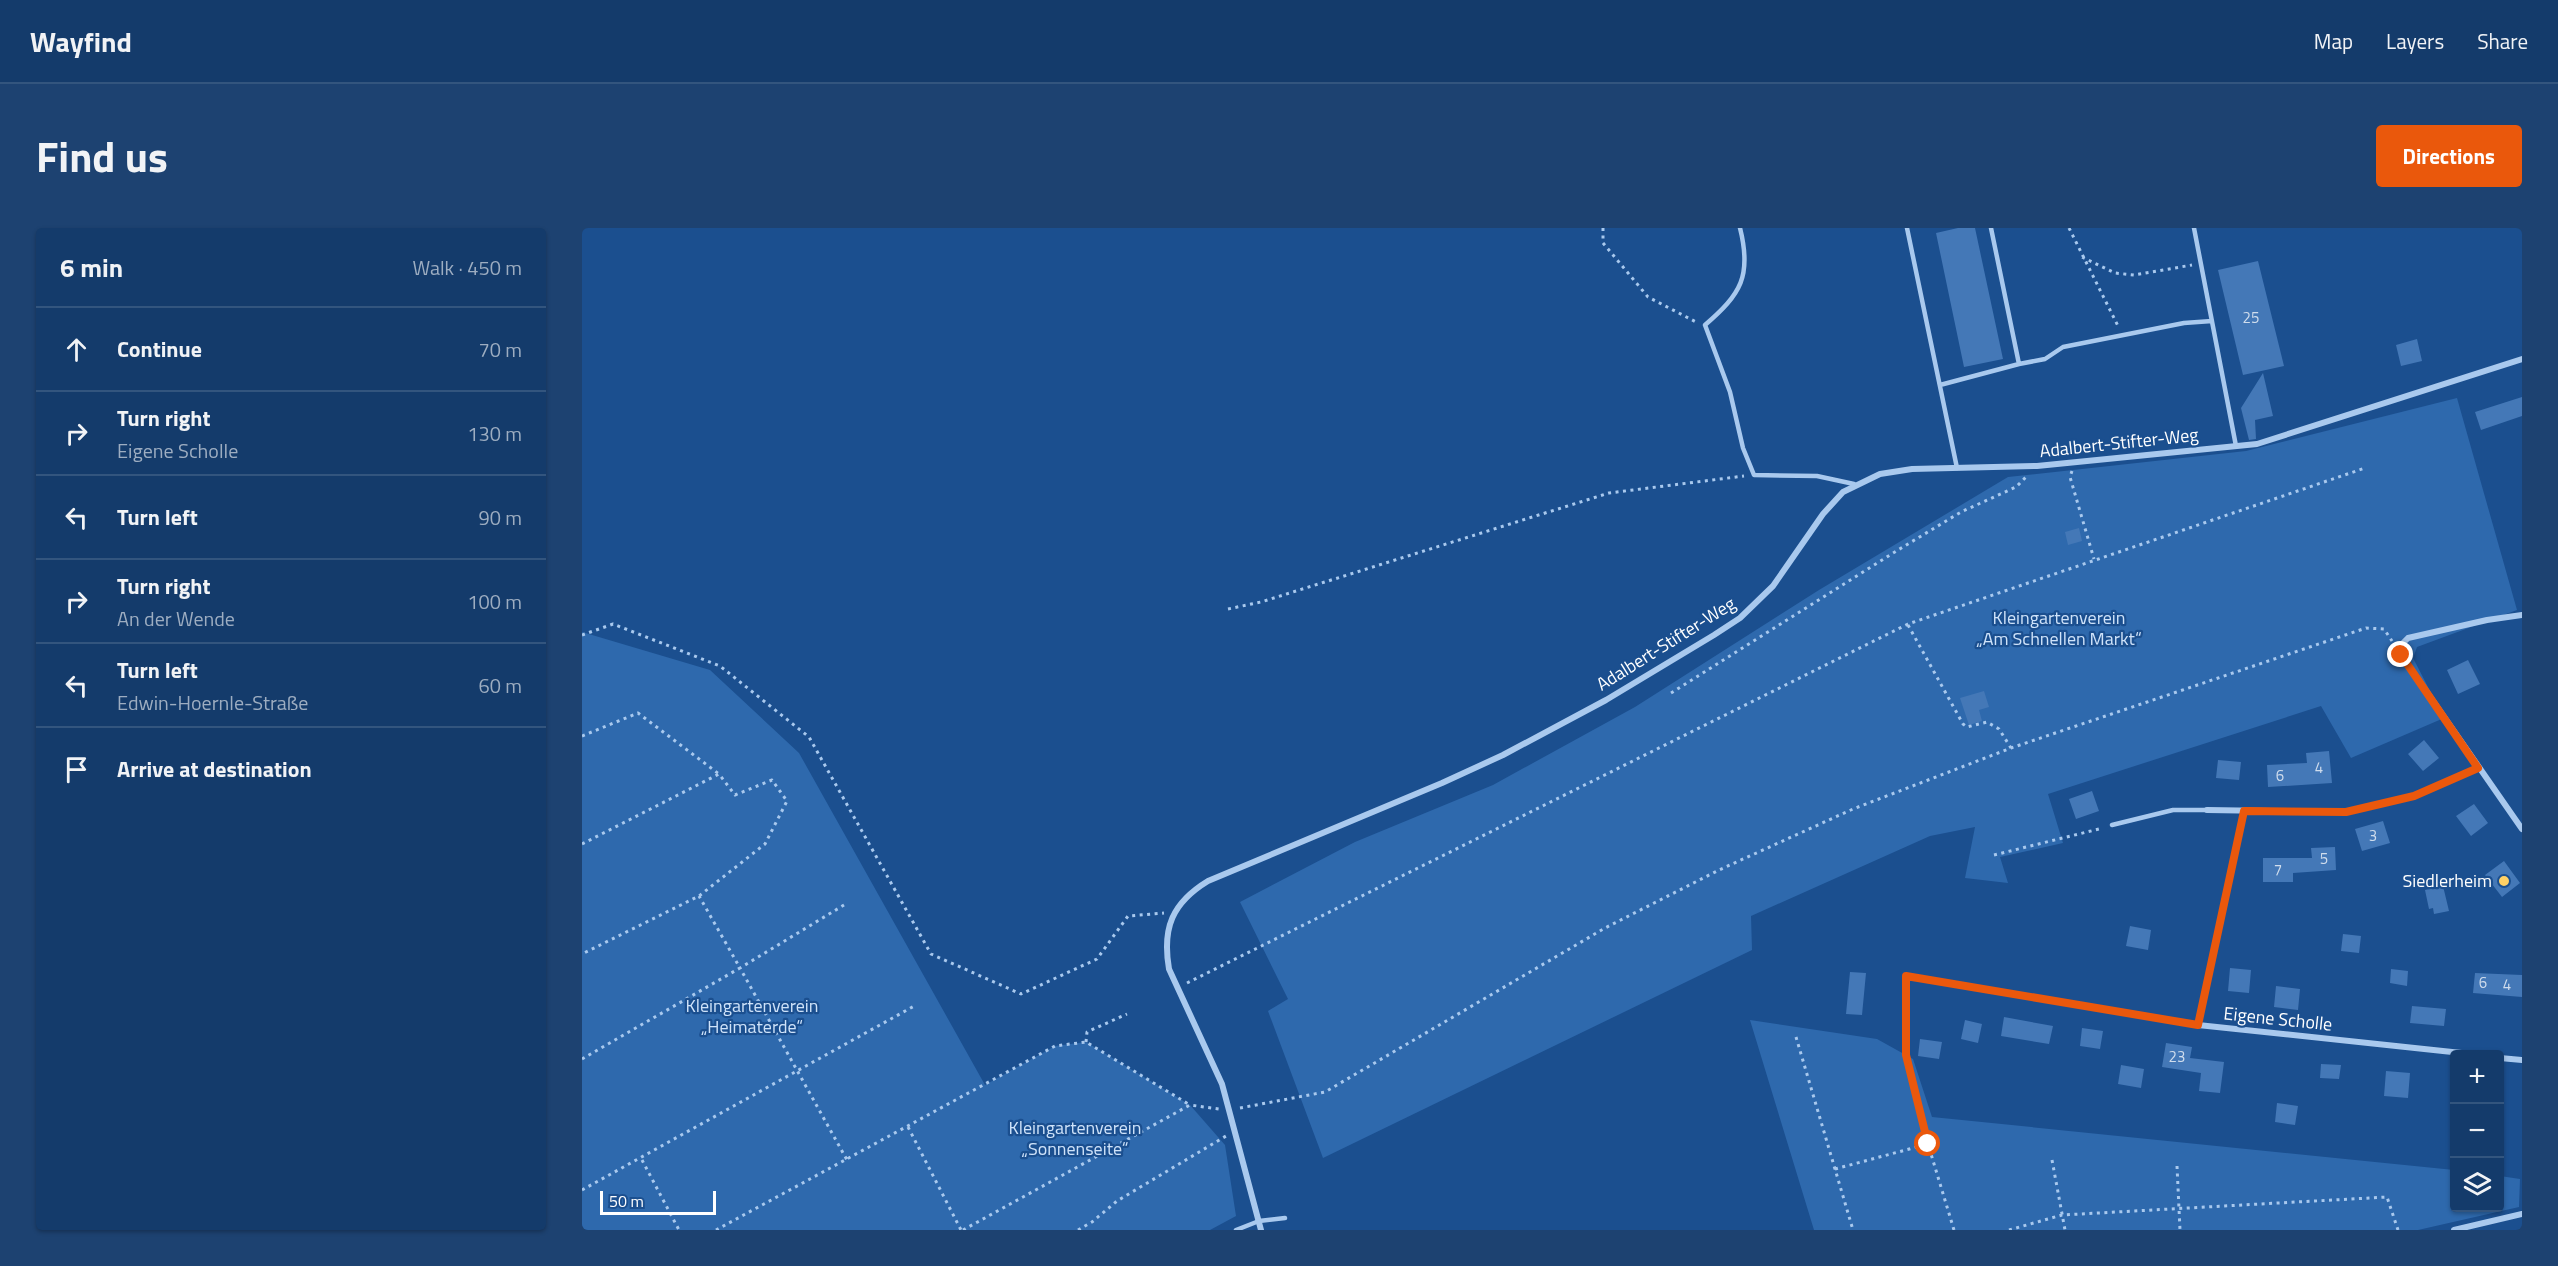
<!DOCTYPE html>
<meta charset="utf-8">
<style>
body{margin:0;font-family:"Titillium Web",sans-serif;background:#1d4271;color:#f1f3f6}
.controls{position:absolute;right:18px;bottom:18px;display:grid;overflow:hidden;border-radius:6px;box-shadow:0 2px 4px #0004}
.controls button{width:54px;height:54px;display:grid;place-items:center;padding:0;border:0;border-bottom:2px solid #33557e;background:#143b6b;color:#f1f3f6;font:30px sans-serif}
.scale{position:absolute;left:18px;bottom:15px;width:116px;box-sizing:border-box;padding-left:6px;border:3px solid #fff;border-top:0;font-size:16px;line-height:21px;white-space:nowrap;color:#fff;-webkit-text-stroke:4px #1b4f8f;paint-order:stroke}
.stop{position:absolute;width:18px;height:18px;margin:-14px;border:4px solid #ea580c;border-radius:50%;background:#fff}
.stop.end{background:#ea580c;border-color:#fff;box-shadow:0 2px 6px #0008}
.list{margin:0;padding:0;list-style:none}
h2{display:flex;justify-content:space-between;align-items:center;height:78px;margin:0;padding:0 24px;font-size:26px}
h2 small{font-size:20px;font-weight:400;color:#9dadc1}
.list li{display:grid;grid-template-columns:39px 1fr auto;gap:18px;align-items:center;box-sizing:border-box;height:84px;padding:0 24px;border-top:2px solid #33557e}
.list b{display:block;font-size:22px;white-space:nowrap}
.list p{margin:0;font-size:20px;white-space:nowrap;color:#9dadc1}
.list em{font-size:20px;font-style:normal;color:#9dadc1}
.icon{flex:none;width:33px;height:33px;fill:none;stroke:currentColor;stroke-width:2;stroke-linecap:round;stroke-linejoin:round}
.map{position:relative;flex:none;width:1940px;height:1002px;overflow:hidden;border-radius:6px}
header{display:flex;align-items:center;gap:36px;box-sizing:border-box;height:84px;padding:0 30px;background:#143b6b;border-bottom:2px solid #33557e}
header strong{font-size:28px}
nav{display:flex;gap:33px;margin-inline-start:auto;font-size:21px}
.intro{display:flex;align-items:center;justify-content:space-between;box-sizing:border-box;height:144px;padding:0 36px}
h1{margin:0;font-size:42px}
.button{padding:15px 27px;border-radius:6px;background:#ea580c;color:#fff;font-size:21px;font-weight:700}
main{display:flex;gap:36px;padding:0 36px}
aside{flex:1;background:#143b6b;border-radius:6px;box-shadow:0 2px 4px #0004}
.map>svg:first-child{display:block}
</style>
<header>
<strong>Wayfind</strong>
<nav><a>Map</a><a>Layers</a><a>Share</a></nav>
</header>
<div class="intro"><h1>Find us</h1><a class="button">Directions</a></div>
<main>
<aside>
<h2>6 min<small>Walk · 450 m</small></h2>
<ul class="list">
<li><svg class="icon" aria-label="ahead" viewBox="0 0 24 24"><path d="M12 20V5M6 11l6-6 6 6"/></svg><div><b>Continue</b></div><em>70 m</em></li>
<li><svg class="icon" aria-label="right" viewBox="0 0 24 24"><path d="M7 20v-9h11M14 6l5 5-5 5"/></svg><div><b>Turn right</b><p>Eigene Scholle</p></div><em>130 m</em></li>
<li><svg class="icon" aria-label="left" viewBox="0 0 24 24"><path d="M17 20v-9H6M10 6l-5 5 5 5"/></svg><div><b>Turn left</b></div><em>90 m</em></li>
<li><svg class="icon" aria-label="right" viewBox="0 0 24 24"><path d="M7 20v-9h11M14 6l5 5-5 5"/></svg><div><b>Turn right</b><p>An der Wende</p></div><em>100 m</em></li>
<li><svg class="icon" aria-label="left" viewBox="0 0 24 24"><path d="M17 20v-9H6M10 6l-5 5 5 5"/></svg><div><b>Turn left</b><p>Edwin-Hoernle-Straße</p></div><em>60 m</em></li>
<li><svg class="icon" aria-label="arrive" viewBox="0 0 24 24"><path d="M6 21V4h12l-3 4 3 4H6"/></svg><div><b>Arrive at destination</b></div></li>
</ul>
</aside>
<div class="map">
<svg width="1940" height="1002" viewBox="0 0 1940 1002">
<rect width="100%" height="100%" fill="#1b4f8f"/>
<!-- green -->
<path fill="#2e69ad" d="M 1875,170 L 1935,382 L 1835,419 L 1831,430 L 1862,490 L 1769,530 L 1739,478 L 1466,566 L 1481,615 L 1418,629 L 1426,655 L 1383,650 L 1393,599 L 1348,608 L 1169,688 L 1170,722 L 741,930 L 686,783 L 706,771 L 658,674 L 773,614 L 911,557 L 1053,479 L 1237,362 L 1426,249 L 1664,223 Z
M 0,404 L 128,442 L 217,525 L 403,857 L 473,818 L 504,814 L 608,877 L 643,917 L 654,988 L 628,1002 L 0,1002 Z
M 1168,792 L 1295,811 L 1331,831 L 1350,889 L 1872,942 L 1872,980 L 1918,980 L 1918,948 L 1938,951 L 1937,979 L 1836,1002 L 1232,1002 Z"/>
<!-- building -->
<path fill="#4478b7" d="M 1376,0 L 1393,0 L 1421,131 L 1382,139 L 1354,5 Z
M 1676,33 L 1702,138 L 1661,147 L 1636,42 Z
M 1835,111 L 1840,133 L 1819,138 L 1814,117 Z
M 1681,145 L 1691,188 L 1673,192 L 1674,211 L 1667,212 L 1659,180 Z
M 1940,169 L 1940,188 L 1899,202 L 1893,184 Z
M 1497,300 L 1500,313 L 1486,317 L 1483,304 Z
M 1886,432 L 1898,456 L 1876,466 L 1865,442 Z
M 1402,463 L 1407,479 L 1397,482 L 1400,493 L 1387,497 L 1378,470 Z
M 1842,512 L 1857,530 L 1841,543 L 1826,526 Z
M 1747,523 L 1750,555 L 1686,559 L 1685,537 L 1725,535 L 1724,525 Z
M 1636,532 L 1659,534 L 1657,552 L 1634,550 Z
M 1510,563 L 1517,583 L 1494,591 L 1487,571 Z
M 1892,576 L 1906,595 L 1889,608 L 1874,588 Z
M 1801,593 L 1808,615 L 1780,623 L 1773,601 Z
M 1753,619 L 1754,642 L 1711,645 L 1711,654 L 1681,654 L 1681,630 L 1730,630 L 1729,620 Z
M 1922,633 L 1938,655 L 1920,669 L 1903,647 Z
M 1861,658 L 1867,683 L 1852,686 L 1851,680 L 1847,681 L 1843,662 Z
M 1548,698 L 1569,702 L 1566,722 L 1544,718 Z
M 1761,706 L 1779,708 L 1777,725 L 1759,723 Z
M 1648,740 L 1669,742 L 1667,765 L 1646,763 Z
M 1809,741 L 1826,743 L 1825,758 L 1808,755 Z
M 1268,744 L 1284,745 L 1280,787 L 1264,786 Z
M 1893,745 L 1940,747 L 1940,769 L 1891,765 Z
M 1694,758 L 1718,761 L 1716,782 L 1692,779 Z
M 1830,778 L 1864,781 L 1862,798 L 1828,795 Z
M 1422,789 L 1471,798 L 1467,816 L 1419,808 Z
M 1383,792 L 1400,796 L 1396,815 L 1379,811 Z
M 1500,800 L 1521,803 L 1518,821 L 1498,818 Z
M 1338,811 L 1360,814 L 1357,831 L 1336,828 Z
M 1584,815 L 1610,819 L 1608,830 L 1642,834 L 1638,865 L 1617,863 L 1619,845 L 1580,839 Z
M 1739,836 L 1759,837 L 1757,851 L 1738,850 Z
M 1539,837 L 1562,841 L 1559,860 L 1536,856 Z
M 1804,843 L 1828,845 L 1826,870 L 1802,868 Z
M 1695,875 L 1716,878 L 1713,897 L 1693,894 Z"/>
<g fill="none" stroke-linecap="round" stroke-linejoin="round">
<!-- path -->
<path stroke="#a9c9ee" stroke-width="3" stroke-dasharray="3 4.5" stroke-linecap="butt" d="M 1021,0 L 1021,15 L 1066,69 L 1116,95
M 1487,0 L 1537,100
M 1500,29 L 1533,45 L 1552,47 L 1610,37
M 1490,243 L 1488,249 L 1512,331
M 646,381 L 679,374 L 1027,265 L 1162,248
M 1326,397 L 1381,496 L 1385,499 L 1405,494 L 1417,501 L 1429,520
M 0,407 L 31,396 L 138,438 L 227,509 L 349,726 L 439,766 L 515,731 L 546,688 L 582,685
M 1089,465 L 1316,322 L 1379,284 L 1434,259 L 1445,248
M 0,508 L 56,485 L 137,546
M 0,616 L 137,546 L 153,567 L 190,552 L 205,573 L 183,616 L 117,668 L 0,726
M 1412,627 L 1521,600
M 262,677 L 158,740 L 265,932
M 605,755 L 1326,396 L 1783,240
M 1324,758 L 1324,827 L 1346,916 L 1372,1002
M 1618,786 L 1660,591
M 1214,809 L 1271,1002
M 504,814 L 505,804 L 545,786
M 0,831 L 158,740 L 117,668
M 658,880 L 743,864 L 1023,700 L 1137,642 L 1271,581 L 1429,520 L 1784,400 L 1802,401 L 1810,413
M 326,899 L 379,1002
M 60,932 L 97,1002
M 1470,932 L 1483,1002
M 1595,938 L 1598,1002
M 1253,941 L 1346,916
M 0,962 L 334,777
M 134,1002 L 473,818 L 504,814 L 608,877
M 381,1002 L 608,877 L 637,881
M 496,1002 L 510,994 L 535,973 L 644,908
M 1427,1002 L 1480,987 L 1805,969 L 1816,1002"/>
<!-- service -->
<path stroke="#a9c9ee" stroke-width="4.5" d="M 1158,0 C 1170,48 1159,66 1123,97 L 1148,164 L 1161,220 L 1172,247 L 1235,248 L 1272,256
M 1325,0 L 1375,240
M 1409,0 L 1437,136 L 1463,131 L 1481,119 L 1602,95 L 1630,93
M 1612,0 L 1654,218
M 1358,157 L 1437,136
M 1530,597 L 1591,582 L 1625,582
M 654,1002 L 677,993 L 703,990"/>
<!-- minor -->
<path stroke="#a9c9ee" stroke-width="6" d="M 1940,387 L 1905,392 L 1826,410 L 1820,416 L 1819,427 L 1940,601
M 1625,582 L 1764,584 L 1832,568 L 1896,540
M 1324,748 L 1616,797 L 1889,826
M 1918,830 L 1940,832
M 679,1002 L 640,856 L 587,741 C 580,700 590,675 626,653 L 860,555 L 921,527 L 1024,472 L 1132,407 L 1158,390 L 1191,358 L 1241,286 L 1261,264 L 1298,246 L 1330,241 L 1455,238 L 1675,216 L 1940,131
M 1872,1002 L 1940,986"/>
</g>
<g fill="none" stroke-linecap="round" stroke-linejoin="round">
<!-- route -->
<path stroke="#ea580c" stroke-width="8" d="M 1346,916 L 1324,827 L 1324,748 L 1616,797 L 1662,583 L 1764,584 L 1832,568 L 1896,540 L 1819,427"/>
</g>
<!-- markers -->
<circle fill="#ffd166" stroke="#1b4f8f" stroke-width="2" cx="1922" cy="653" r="6"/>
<g text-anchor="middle" stroke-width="4.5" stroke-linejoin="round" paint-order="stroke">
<!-- number labels -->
<g font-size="15" fill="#d0dded">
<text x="1669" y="95">25</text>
<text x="1737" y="545">4</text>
<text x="1698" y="553">6</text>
<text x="1791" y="613">3</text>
<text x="1742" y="636">5</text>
<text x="1696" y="647">7</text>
<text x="1901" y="760">6</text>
<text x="1925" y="762">4</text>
<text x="1595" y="834">23</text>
</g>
<!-- street labels -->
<g font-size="18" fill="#fff" stroke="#1b4f8f">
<text transform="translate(1537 215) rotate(-6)" y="6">Adalbert-Stifter-Weg</text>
<text transform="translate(1084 416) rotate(-32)" y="6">Adalbert-Stifter-Weg</text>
<text transform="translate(1696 791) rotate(6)" y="6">Eigene Scholle</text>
</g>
<!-- park labels -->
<g font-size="18" fill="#cfe3fa" stroke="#1b4f8f">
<text x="1477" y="396">Kleingartenverein<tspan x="1477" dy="21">„Am Schnellen Markt“</tspan></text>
<text x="170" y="784">Kleingartenverein<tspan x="170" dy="21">„Heimaterde“</tspan></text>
<text x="493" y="906">Kleingartenverein<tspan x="493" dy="21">„Sonnenseite“</tspan></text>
</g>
<!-- poi labels -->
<g font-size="18" fill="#fff" stroke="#1b4f8f" text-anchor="end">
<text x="1910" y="659">Siedlerheim</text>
</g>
</g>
</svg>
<div class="controls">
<button>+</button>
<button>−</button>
<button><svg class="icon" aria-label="layers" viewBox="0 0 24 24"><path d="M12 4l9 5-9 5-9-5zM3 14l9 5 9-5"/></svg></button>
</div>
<div class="scale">50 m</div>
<div class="stop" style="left:1346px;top:916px"></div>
<div class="stop end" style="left:1819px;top:427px"></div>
</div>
</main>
